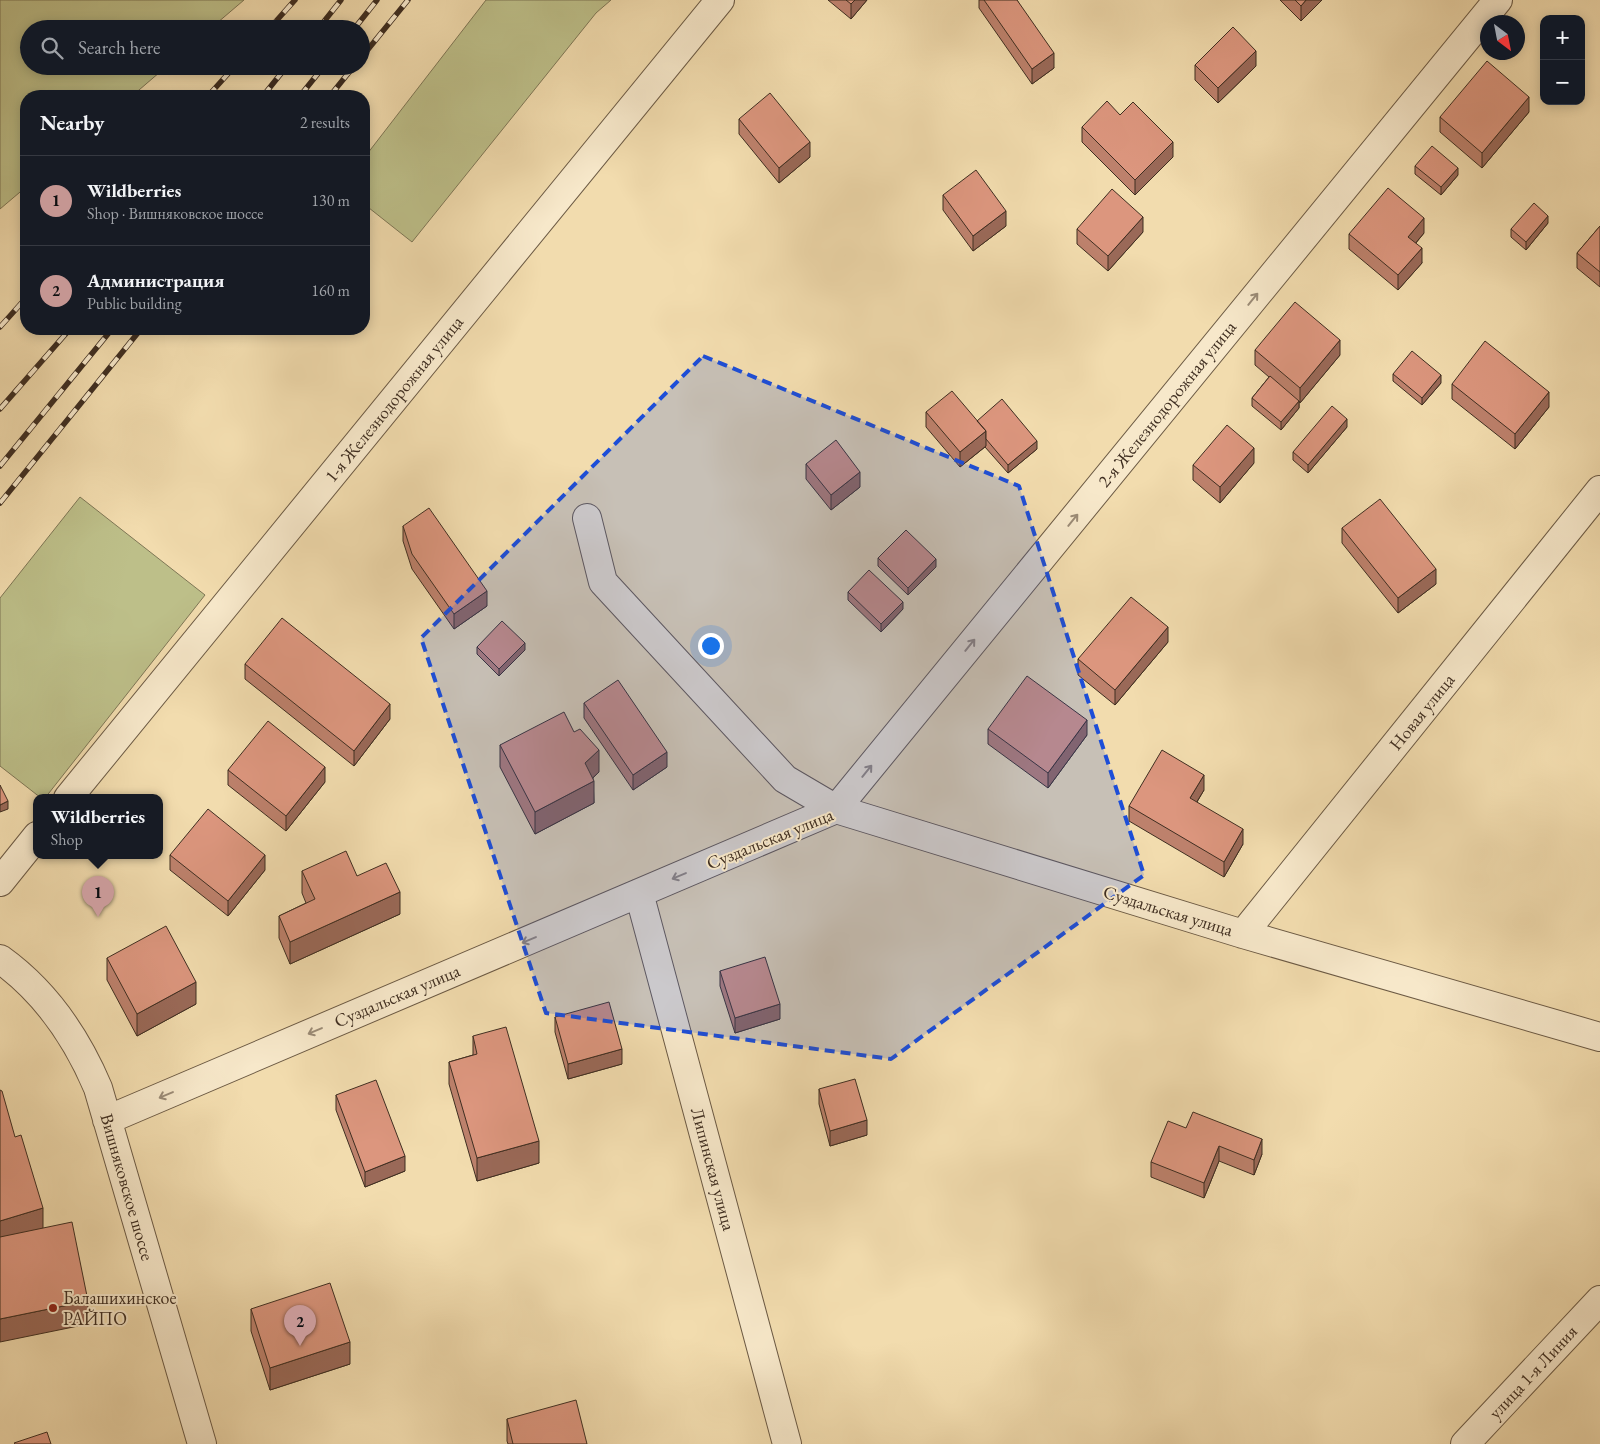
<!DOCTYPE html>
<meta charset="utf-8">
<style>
body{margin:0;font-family:"EB Garamond",serif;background:#242831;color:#f1f3f6}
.controls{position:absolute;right:15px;top:15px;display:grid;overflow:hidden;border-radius:10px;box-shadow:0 2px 12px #0003}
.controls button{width:45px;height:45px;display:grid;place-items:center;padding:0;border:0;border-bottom:1px solid #363941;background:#171b24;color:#f1f3f6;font:25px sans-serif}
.compass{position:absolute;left:1480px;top:15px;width:45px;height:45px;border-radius:50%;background:#171b24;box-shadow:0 2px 12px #0003;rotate:148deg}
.you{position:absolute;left:710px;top:645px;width:18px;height:18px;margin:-12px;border:4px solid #fff;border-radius:50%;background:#1a73e8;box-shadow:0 0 0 8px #1a73e833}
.badge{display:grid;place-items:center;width:32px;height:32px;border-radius:50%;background:#c59692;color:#111;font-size:16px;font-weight:700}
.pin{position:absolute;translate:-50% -41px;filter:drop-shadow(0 1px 2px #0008)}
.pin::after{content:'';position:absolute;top:26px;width:18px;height:15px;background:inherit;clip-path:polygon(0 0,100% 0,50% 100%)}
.popup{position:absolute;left:33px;top:794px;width:130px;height:65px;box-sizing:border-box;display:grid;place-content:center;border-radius:10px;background:#171b24;filter:drop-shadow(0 1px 4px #0005);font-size:16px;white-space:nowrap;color:#9ea1a6}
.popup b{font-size:19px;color:#f1f3f6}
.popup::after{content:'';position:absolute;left:50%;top:100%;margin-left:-10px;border:10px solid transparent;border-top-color:#171b24}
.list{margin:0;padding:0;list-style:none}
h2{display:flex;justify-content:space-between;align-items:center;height:65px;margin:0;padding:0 20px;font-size:21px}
h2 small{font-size:16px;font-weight:400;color:#9ea1a6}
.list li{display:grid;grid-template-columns:32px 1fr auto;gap:15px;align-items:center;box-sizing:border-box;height:90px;padding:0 20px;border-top:1px solid #363941}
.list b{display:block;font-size:19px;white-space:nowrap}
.list p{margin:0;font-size:16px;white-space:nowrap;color:#9ea1a6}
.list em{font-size:16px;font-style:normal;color:#9ea1a6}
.icon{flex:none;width:28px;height:28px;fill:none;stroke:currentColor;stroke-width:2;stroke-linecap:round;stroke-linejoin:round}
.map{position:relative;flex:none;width:1600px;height:1444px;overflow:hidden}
.search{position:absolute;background:#171b24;box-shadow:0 2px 12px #0003;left:20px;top:20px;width:350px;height:55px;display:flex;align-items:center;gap:12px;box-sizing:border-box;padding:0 18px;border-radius:28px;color:#9ea1a6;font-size:19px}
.panel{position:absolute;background:#171b24;box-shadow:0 2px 12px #0003;left:20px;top:90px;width:350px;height:245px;border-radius:20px}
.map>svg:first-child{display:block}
</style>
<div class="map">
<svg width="1600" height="1444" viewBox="0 0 1600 1444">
<rect width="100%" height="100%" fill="#f2dcae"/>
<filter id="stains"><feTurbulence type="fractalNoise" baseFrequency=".004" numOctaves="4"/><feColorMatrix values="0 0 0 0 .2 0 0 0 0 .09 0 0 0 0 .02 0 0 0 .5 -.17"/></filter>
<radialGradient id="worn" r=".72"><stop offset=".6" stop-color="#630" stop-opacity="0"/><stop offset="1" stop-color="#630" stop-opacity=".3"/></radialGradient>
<!-- green -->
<path fill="#bdbf89" stroke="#7e7655" d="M 0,0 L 244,0 L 210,29 L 29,29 L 29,66 L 167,66 L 132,96 L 26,96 L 26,187 L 0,209 Z
M 486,0 L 611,0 L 596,13 L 412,242 L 364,204 L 364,158 Z
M 80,497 L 205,595 L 45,798 L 41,798 L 0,766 L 0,598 Z"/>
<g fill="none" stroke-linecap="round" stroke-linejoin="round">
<!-- minor casing -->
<g stroke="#6c5a44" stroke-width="30">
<path id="minor" d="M 587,518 L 603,582 L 785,779 L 836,809 L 1243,934 L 1600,1037
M 68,798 L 720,0
M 0,882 L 37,836
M 639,893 L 787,1444
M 1243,934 L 1600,490
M 0,959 C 46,992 76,1036 98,1088 L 202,1444
M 107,1120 L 836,809 L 1498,0
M 1465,1444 L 1600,1300"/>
</g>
<!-- minor -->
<use href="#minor" stroke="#f7e8ca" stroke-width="28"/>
<!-- rail casing -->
<g stroke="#3f2e21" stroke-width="5.5">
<path id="rail" d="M 269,29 L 295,0
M 318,29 L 341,0
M 354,29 L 377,0
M 361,58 L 408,0
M 208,96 L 235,66
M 263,96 L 287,66
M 300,96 L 324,66
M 330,96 L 354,66
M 0,327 L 26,298
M 0,409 L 70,329
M 0,466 L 112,329
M 0,503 L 141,329"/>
</g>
<!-- rail -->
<use href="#rail" stroke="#f7e8ca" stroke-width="4" stroke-dasharray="11" stroke-linecap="butt"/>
</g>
<!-- wall -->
<path fill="#bd816c" stroke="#3f2e21" d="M 828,0 L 867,0 L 851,19 Z
M 979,0 L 1017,0 L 1054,68 L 1032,84 L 979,8 Z
M 1280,0 L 1322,0 L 1301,21 Z
M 1195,65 L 1256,66 L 1218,103 L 1195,80 Z
M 1529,112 L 1482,168 L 1440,132 L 1440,117 Z
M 1120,115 L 1173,157 L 1135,195 L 1082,142 L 1082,127 Z
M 739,119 L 810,157 L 779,183 L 739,134 Z
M 1415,166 L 1458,175 L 1441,195 L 1415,174 Z
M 943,195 L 1006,226 L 973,251 L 943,210 Z
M 1548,223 L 1526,250 L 1511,237 L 1511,229 Z
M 1600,226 L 1600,287 L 1577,268 L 1577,253 Z
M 1077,229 L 1143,232 L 1108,271 L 1077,244 Z
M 1424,233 L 1416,243 L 1422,263 L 1398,290 L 1349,249 L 1349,234 Z
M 1255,350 L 1340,355 L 1300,403 L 1299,401 L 1299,408 L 1281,430 L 1252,406 L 1252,398 L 1269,377 L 1255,365 Z
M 1393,374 L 1441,383 L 1422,405 L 1393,381 Z
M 1452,384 L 1549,407 L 1515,449 L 1452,399 Z
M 926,412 L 977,421 L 1037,449 L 1008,473 L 985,447 L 960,467 L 926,427 Z
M 1347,427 L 1308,473 L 1293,460 L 1293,452 Z
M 1254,463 L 1220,503 L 1193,480 L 1193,465 Z
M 806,464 L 860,487 L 831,510 L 806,479 Z
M 403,526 L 487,606 L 454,629 L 412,569 L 403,541 Z
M 1342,528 L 1436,584 L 1398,613 L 1342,543 Z
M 878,558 L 936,567 L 908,595 L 878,566 Z
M 848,592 L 903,609 L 881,632 L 848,600 Z
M 1168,642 L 1115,705 L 1078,675 L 1078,659 Z
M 477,647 L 525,650 L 499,676 L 477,654 Z
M 245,664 L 390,719 L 354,766 L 245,679 Z
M 584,703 L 667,767 L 633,790 L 584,718 Z
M 988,729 L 1087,735 L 1048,788 L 988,744 Z
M 500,745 L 599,772 L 593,778 L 594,803 L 535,834 L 500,767 Z
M 228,770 L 325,782 L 286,831 L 228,785 Z
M 1204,790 L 1197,802 L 1243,844 L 1224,877 L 1129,821 L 1129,806 Z
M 170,855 L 265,870 L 228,916 L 170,870 Z
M 302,871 L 357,876 L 400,914 L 290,964 L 279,938 L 279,916 L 306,903 L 302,893 Z
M 107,958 L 196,1004 L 137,1036 L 107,980 Z
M 720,971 L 780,1019 L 735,1033 L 720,986 Z
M 555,1017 L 622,1064 L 568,1079 L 555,1032 Z
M 473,1036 L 539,1163 L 477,1181 L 449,1084 L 449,1062 L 473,1055 Z
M 819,1089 L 867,1135 L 830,1146 L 819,1104 Z
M 336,1095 L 405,1171 L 365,1187 L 336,1110 Z
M 1186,1128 L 1262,1154 L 1254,1175 L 1219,1161 L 1204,1198 L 1151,1177 L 1151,1162 Z
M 251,1309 L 350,1364 L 270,1390 L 251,1331 Z
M 507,1419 L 587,1444 L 508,1444 L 507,1441 Z"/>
<!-- shaded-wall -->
<path fill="#9a6958" stroke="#3f2e21" d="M 855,0 L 867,0 L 851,19 L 851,4 Z
M 1306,0 L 1322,0 L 1301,21 L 1301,6 Z
M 1256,51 L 1256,66 L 1218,103 L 1218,88 Z
M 1054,53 L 1054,68 L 1032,84 L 1032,69 Z
M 1529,97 L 1529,112 L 1482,168 L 1482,153 Z
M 810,142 L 810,157 L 779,183 L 779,168 Z
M 1173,142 L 1173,157 L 1135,195 L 1135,180 Z
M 1458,168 L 1458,175 L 1441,195 L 1441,187 Z
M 1006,211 L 1006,226 L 973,251 L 973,236 Z
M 1548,216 L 1548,223 L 1526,250 L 1526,242 Z
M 1143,217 L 1143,232 L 1108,271 L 1108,256 Z
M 1424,218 L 1424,233 L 1408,252 L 1408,237 Z
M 1422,248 L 1422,263 L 1398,290 L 1398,275 Z
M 1340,340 L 1340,355 L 1300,403 L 1300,388 Z
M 1441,375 L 1441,383 L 1422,405 L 1422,398 Z
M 1549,392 L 1549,407 L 1515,449 L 1515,434 Z
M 1299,401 L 1299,408 L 1281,430 L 1281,422 Z
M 1347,419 L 1347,427 L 1308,473 L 1308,465 Z
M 986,431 L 986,446 L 960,467 L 960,452 Z
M 1037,441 L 1037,449 L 1008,473 L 1008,465 Z
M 1254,448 L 1254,463 L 1220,503 L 1220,487 Z
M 860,472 L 860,487 L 831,510 L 831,495 Z
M 936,559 L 936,567 L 908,595 L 908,588 Z
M 1436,569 L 1436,584 L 1398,613 L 1398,598 Z
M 487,591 L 487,606 L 454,629 L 454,614 Z
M 903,602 L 903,609 L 881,632 L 881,624 Z
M 1168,627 L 1168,642 L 1115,705 L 1115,690 Z
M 525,643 L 525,650 L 499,676 L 499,669 Z
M 390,704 L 390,719 L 354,766 L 354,751 Z
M 1087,720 L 1087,735 L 1048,788 L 1048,773 Z
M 599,750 L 599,772 L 585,785 L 585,763 Z
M 667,752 L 667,767 L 633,790 L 633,775 Z
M 325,767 L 325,782 L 286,831 L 286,816 Z
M 1204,775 L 1204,790 L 1190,813 L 1190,798 Z
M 594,781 L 594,803 L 535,834 L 535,812 Z
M 8,801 L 8,809 L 0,812 L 0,805 Z
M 1243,829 L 1243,844 L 1224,877 L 1224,862 Z
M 265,855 L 265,870 L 228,916 L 228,901 Z
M 400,892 L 400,914 L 290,964 L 290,942 Z
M 196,982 L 196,1004 L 137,1036 L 137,1014 Z
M 780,1004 L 780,1019 L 735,1033 L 735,1018 Z
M 622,1049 L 622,1064 L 568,1079 L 568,1064 Z
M 867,1120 L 867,1135 L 830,1146 L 830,1131 Z
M 1262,1139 L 1262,1154 L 1254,1175 L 1254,1160 Z
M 539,1141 L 539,1163 L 477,1181 L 477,1158 Z
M 1219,1146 L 1219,1161 L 1204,1198 L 1204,1183 Z
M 405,1156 L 405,1171 L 365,1187 L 365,1172 Z
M 43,1208 L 43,1230 L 0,1243 L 0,1221 Z
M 88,1301 L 88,1324 L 0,1342 L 0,1319 Z
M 350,1342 L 350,1364 L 270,1390 L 270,1368 Z"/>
<!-- building -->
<path fill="#dc967e" stroke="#3f2e21" d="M 846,0 L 855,0 L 851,4 Z
M 984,0 L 1017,0 L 1054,53 L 1032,69 Z
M 1295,0 L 1306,0 L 1301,6 Z
M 1233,27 L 1256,51 L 1218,88 L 1195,65 Z
M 1487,61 L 1529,97 L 1482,153 L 1440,117 Z
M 770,93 L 810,142 L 779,168 L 739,119 Z
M 1107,101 L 1120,115 L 1133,102 L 1173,142 L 1135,180 L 1082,127 Z
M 1432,146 L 1458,168 L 1441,187 L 1415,166 Z
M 976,170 L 1006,211 L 973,236 L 943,195 Z
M 1388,188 L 1424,218 L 1408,237 L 1422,248 L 1398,275 L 1349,234 Z
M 1112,189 L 1143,217 L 1108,256 L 1077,229 Z
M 1534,203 L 1548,216 L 1526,242 L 1511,229 Z
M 1600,226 L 1600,272 L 1577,253 Z
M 1295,302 L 1340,340 L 1300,388 L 1255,350 Z
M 1485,341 L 1549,392 L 1515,434 L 1452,384 Z
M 1412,351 L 1441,375 L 1422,398 L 1393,374 Z
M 1270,376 L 1299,401 L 1281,422 L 1252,398 Z
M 952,391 L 986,431 L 960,452 L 926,412 Z
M 1002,399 L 1037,441 L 1008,465 L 986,439 L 986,431 L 977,421 Z
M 1332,406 L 1347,419 L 1308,465 L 1293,452 Z
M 1227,425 L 1254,448 L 1220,487 L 1193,465 Z
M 836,440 L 860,472 L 831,495 L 806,464 Z
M 1380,499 L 1436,569 L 1398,598 L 1342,528 Z
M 429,508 L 487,591 L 454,614 L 412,554 L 403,526 Z
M 906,530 L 936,559 L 908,588 L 878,558 Z
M 869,570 L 903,602 L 881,624 L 848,592 Z
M 1131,597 L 1168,627 L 1115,690 L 1078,659 Z
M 282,618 L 390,704 L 354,751 L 245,664 Z
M 502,621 L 525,643 L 499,669 L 477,647 Z
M 1027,676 L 1087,720 L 1048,773 L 988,729 Z
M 618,680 L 667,752 L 633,775 L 584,703 Z
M 564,712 L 574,732 L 580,729 L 599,750 L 585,763 L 594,781 L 535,812 L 500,745 Z
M 268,721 L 325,767 L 286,816 L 228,770 Z
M 1162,750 L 1204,775 L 1190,798 L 1243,829 L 1224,862 L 1129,806 Z
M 0,785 L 8,801 L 0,805 Z
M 208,809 L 265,855 L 228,901 L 170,855 Z
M 346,851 L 357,876 L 386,863 L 400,892 L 290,942 L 279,916 L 315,899 L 302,871 Z
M 166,926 L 196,982 L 137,1014 L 107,958 Z
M 765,957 L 780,1004 L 735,1018 L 720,971 Z
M 609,1002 L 622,1049 L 568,1064 L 555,1017 Z
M 506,1027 L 539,1141 L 477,1158 L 449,1062 L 477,1054 L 473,1036 Z
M 855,1079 L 867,1120 L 830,1131 L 819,1089 Z
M 376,1080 L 405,1156 L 365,1172 L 336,1095 Z
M 0,1090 L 2,1091 L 15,1137 L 21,1135 L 43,1208 L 0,1221 Z
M 1193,1112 L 1262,1139 L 1254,1160 L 1219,1146 L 1204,1183 L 1151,1162 L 1168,1121 L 1186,1128 Z
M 72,1222 L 88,1301 L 0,1319 L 0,1237 Z
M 330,1283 L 350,1342 L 270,1368 L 251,1309 Z
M 576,1400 L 587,1444 L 513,1444 L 507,1419 Z
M 47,1432 L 51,1444 L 15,1444 L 14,1443 Z"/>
<!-- one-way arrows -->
<defs><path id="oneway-shaft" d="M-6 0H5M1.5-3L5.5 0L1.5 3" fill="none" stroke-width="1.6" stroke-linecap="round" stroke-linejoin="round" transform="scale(1.25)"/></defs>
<g stroke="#9b8b76">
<use href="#oneway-shaft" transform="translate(1253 299) rotate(-51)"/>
<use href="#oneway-shaft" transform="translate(1073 520) rotate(-51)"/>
<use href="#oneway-shaft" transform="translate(970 645) rotate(-51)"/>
<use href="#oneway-shaft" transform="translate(867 771) rotate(-51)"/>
<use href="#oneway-shaft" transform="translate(679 876) rotate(157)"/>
<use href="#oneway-shaft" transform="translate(529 940) rotate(157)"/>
<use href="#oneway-shaft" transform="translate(315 1031) rotate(157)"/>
<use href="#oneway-shaft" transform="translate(166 1095) rotate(157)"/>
</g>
<!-- marked area -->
<path fill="#1d4ed8" fill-opacity="0.2" stroke="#1d4ed8" stroke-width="4" stroke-dasharray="10 6" stroke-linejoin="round" d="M 703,356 L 1019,486 L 1144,875 L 891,1059 L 546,1013 L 421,638 Z"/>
<!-- markers -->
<circle fill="#8f2418" stroke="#f7e8ca" stroke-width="2" cx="53" cy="1308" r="5"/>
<g text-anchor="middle" stroke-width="4" stroke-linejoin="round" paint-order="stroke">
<!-- street labels -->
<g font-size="18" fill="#3f2e21" stroke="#f7e8ca">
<text transform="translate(394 399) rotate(-51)" y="6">1-я Железнодорожная улица</text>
<text transform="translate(1167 404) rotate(-51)" y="6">2-я Железнодорожная улица</text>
<text transform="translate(1422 712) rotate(-51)" y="6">Новая улица</text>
<text transform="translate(770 839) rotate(-22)" y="6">Суздальская улица</text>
<text transform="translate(1168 911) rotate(17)" y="6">Суздальская улица</text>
<text transform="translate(397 996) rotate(-23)" y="6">Суздальская улица</text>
<text transform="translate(713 1169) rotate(75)" y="6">Липинская улица</text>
<text transform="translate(127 1187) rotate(74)" y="6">Вишняковское шоссе</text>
<text transform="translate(1533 1372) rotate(-47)" y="6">улица 1-я Линия</text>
</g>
<!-- poi labels -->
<g font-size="18" fill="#3f2e21" stroke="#f7e8ca" text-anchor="start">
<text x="63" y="1304">Балашихинское<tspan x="63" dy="21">РАЙПО</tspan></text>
</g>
</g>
<rect width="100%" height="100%" filter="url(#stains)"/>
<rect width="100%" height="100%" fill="url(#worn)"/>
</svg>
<div class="controls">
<button>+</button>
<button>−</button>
</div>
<svg class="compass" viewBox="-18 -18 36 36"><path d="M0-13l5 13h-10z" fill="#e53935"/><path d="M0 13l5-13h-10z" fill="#9ea1a6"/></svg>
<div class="you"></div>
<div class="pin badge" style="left:98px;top:917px">1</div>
<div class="popup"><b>Wildberries</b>Shop</div>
<div class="pin badge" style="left:300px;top:1346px">2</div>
<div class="search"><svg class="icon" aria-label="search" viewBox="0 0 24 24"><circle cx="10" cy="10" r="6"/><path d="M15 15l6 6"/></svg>Search here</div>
<section class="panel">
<h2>Nearby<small>2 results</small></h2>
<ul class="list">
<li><span class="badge">1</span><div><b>Wildberries</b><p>Shop · Вишняковское шоссе</p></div><em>130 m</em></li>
<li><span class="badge">2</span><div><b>Администрация</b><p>Public building</p></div><em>160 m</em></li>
</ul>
</section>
</div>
